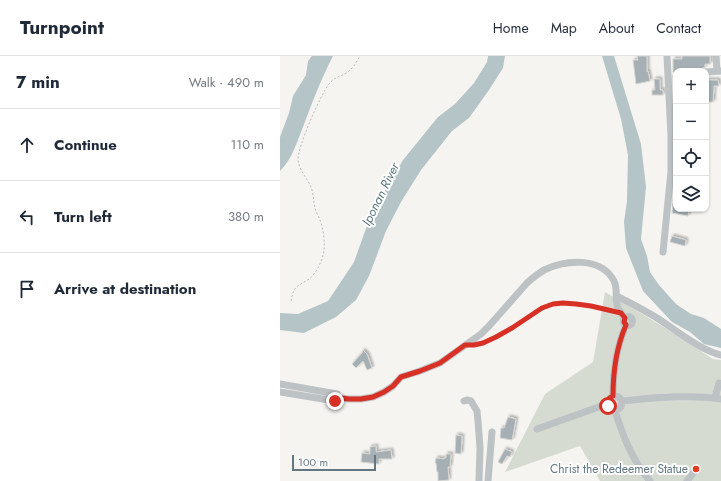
<!DOCTYPE html>
<meta charset="utf-8">
<style>
body{margin:0;font-family:Jost,sans-serif;background:#f6f6f7;color:#1f2937}
.controls{position:absolute;right:12px;top:12px;display:grid;overflow:hidden;border-radius:8px;box-shadow:0 1px 3px #0004}
.controls button{width:36px;height:36px;display:grid;place-items:center;padding:0;border:0;border-bottom:1px solid #e0e1e3;background:#fff;color:#1f2937;font:20px sans-serif}
.scale{position:absolute;left:12px;bottom:10px;width:84px;box-sizing:border-box;padding-left:4px;border:2px solid #637782;border-top:0;font-size:11px;line-height:14px;white-space:nowrap;color:#637782;-webkit-text-stroke:3px #fff;paint-order:stroke}
.stop{position:absolute;width:12px;height:12px;margin:-9px;border:3px solid #d93025;border-radius:50%;background:#fff}
.stop.end{background:#d93025;border-color:#fff;box-shadow:0 1px 4px #0008}
.list{margin:0;padding:0;list-style:none}
h2{display:flex;justify-content:space-between;align-items:center;height:52px;margin:0;padding:0 16px;font-size:17px}
h2 small{font-size:13px;font-weight:400;color:#747a83}
.list li{display:grid;grid-template-columns:26px 1fr auto;gap:12px;align-items:center;box-sizing:border-box;height:72px;padding:0 16px;border-top:1px solid #e0e1e3}
.list b{display:block;font-size:15px;white-space:nowrap}
.list em{font-size:13px;font-style:normal;color:#747a83}
.icon{flex:none;width:22px;height:22px;fill:none;stroke:currentColor;stroke-width:2;stroke-linecap:round;stroke-linejoin:round}
.map{position:relative;flex:none;width:441px;height:425px;overflow:hidden}
header{display:flex;align-items:center;gap:24px;box-sizing:border-box;height:56px;padding:0 20px;background:#fff;border-bottom:1px solid #e0e1e3}
header strong{font-size:19px}
nav{display:flex;gap:22px;margin-inline-start:auto;font-size:14px}
main{display:flex}
aside{flex:1;background:#fff}
.map>svg:first-child{display:block}
</style>
<header>
<strong>Turnpoint</strong>
<nav><a>Home</a><a>Map</a><a>About</a><a>Contact</a></nav>
</header>
<main>
<aside>
<h2>7 min<small>Walk · 490 m</small></h2>
<ul class="list">
<li><svg class="icon" aria-label="ahead" viewBox="0 0 24 24"><path d="M12 20V5M6 11l6-6 6 6"/></svg><div><b>Continue</b></div><em>110 m</em></li>
<li><svg class="icon" aria-label="left" viewBox="0 0 24 24"><path d="M17 20v-9H6M10 6l-5 5 5 5"/></svg><div><b>Turn left</b></div><em>380 m</em></li>
<li><svg class="icon" aria-label="arrive" viewBox="0 0 24 24"><path d="M6 21V4h12l-3 4 3 4H6"/></svg><div><b>Arrive at destination</b></div></li>
</ul>
</aside>
<div class="map">
<svg width="441" height="425" viewBox="0 0 441 425">
<defs>
<filter id="shadow"><feDropShadow dx="2" dy="-2" stdDeviation="1" flood-color="#0004"/></filter>
</defs>
<rect width="100%" height="100%" fill="#f5f4f1"/>
<!-- green -->
<path fill="#d6dbd2" d="M 325,236 L 379,268 L 433,303 L 441,304 L 441,425 L 320,425 L 300,390 L 225,416 L 265,338 L 313,306 Z"/>
<!-- water -->
<path fill="#b5c4c6" d="M 32,0 L 53,0 C 41,23 32,47 23,71 C 17,86 11,105 0,115 L 0,81 L 9,57 L 13,40 L 26,19 L 28,5 Z
M 208,0 L 225,0 L 223,12 L 209,34 L 189,62 L 172,75 L 141,114 L 121,146 L 106,175 L 89,220 L 76,244 L 56,261 L 24,277 L 0,274 L 0,257 L 18,258 L 48,245 L 74,206 L 88,167 L 103,138 L 123,104 L 158,61 L 175,48 L 194,27 L 207,6 Z
M 322,0 L 334,0 L 361,88 L 366,131 L 361,183 L 367,200 L 370,216 L 379,229 L 396,248 L 411,258 L 424,262 L 441,273 L 441,292 L 424,288 L 410,276 L 392,266 L 363,235 L 346,192 L 344,166 L 347,145 L 348,99 L 341,63 Z"/>
<!-- building -->
<path fill="#a6b0b4" stroke="#d6d6d3" filter="url(#shadow)" d="M 357,0 L 367,0 L 367,16 L 368,15 L 370,25 L 356,28 L 353,4 L 358,4 Z
M 402,0 L 430,0 L 430,8 L 425,8 L 425,11 L 423,12 L 421,15 L 396,15 L 396,16 L 393,16 L 393,3 L 402,3 Z
M 374,23 L 380,23 L 380,34 L 383,34 L 383,39 L 372,39 L 372,34 L 375,34 Z
M 427,24 L 438,24 L 439,30 L 434,30 L 433,46 L 427,46 Z
M 393,147 L 396,147 L 396,153 L 409,153 L 408,160 L 392,157 Z
M 392,180 L 406,184 L 405,190 L 390,186 Z
M 83,294 L 87,298 L 92,312 L 87,314 L 83,305 L 76,312 L 72,308 L 82,297 Z
M 228,361 L 236,363 L 232,384 L 220,382 L 221,372 L 224,372 Z
M 176,379 L 182,380 L 181,398 L 175,397 Z
M 96,390 L 96,396 L 111,394 L 112,403 L 99,403 L 99,408 L 81,406 L 82,397 L 90,398 L 90,391 Z
M 225,393 L 232,396 L 230,401 L 227,400 L 222,408 L 218,406 Z
M 166,398 L 171,398 L 170,411 L 168,411 L 169,424 L 158,425 L 158,416 L 157,416 L 156,407 L 155,407 L 156,402 L 164,403 L 164,402 L 166,402 Z"/>
<g fill="none" stroke-linecap="round" stroke-linejoin="round">
<!-- path -->
<path stroke="#b7bbbd" stroke-width="1" stroke-dasharray="2 2" stroke-linecap="butt" d="M 11,245 C 14,229 17,231 29,223 C 37,217 43,203 44,194 C 45,184 43,172 40,164 C 39,161 37,158 36,155 C 33,147 34,139 31,131 C 27,122 19,114 18,104 C 17,92 41,38 49,28 C 55,20 62,21 69,15 C 74,11 77,5 80,0
M 197,289 C 215,285 235,272 249,262 C 257,256 264,250 274,248 C 293,244 314,251 332,255"/>
<!-- minor -->
<path stroke="#bdc2c5" stroke-width="7" d="M 436,0 L 437,15
M 426,16 L 441,15
M 383,196 L 391,115 L 391,80 L 387,0
M 337,240 C 350,247 364,254 377,262 C 396,274 420,294 441,299
M343.5 265a4.5 4.5 0 1 1 9 0a4.5 4.5 0 1 1-9 0Z
M 0,328 L 57,338
M 0,336 L 55,345
M328 347a7 7 0 1 1 14 0a7 7 0 1 1-14 0Z
M 333,340 C 333,315 336,292 346,269
M 435,342 L 439,327
M 55,345 L 61,342 L 69,343 L 81,343 L 93,341 L 104,336 L 113,330 L 121,321 L 140,315 L 160,307 L 201,278 L 209,270 L 247,227 C 252,222 258,218 264,214 C 285,204 321,200 334,225 C 338,233 335,240 337,249 C 338,254 342,258 345,262
M 184,345 L 187,344 L 191,345 L 197,355 L 198,365 L 200,392 L 199,425
M 342,345 C 374,342 408,338 441,343
M 335,355 C 343,380 352,404 370,425
M 257,373 L 327,348
M 208,425 L 212,376
M 407,425 L 414,416"/>
</g>
<g fill="none" stroke-linecap="round" stroke-linejoin="round">
<!-- route -->
<path stroke="#d93025" stroke-width="5" d="M 55,345 L 61,342 L 69,343 L 81,343 L 93,341 L 104,336 L 113,330 L 121,321 L 140,315 L 160,307 L 185,289 L 194,289 L 203,287 L 216,281 L 232,272 L 262,252 L 273,248 L 283,247 L 296,248 L 311,250 L 341,257 L 345,262 L 344,266 L 346,269 C 336,292 333,315 333,340 C 328,342 326,345 328,350"/>
</g>
<!-- markers -->
<circle fill="#e23d23" stroke="#fff" stroke-width="1.5" cx="416" cy="413" r="4"/>
<g text-anchor="middle" stroke-width="4" stroke-linejoin="round" paint-order="stroke">
<!-- poi labels -->
<g font-size="12" fill="#637782" stroke="#fff" text-anchor="end">
<text x="408" y="417">Christ the Redeemer Statue</text>
</g>
<!-- water labels -->
<g font-size="13" font-style="italic" fill="#5f7a7f" stroke="#fff">
<text transform="translate(100 138) rotate(-64)" y="5">Iponan River</text>
</g>
</g>
</svg>
<div class="controls">
<button>+</button>
<button>−</button>
<button><svg class="icon" aria-label="locate" viewBox="0 0 24 24"><circle cx="12" cy="12" r="6"/><path d="M12 2v4M12 18v4M2 12h4M18 12h4"/></svg></button>
<button><svg class="icon" aria-label="layers" viewBox="0 0 24 24"><path d="M12 4l9 5-9 5-9-5zM3 14l9 5 9-5"/></svg></button>
</div>
<div class="scale">100 m</div>
<div class="stop" style="left:328px;top:350px"></div>
<div class="stop end" style="left:55px;top:345px"></div>
</div>
</main>
